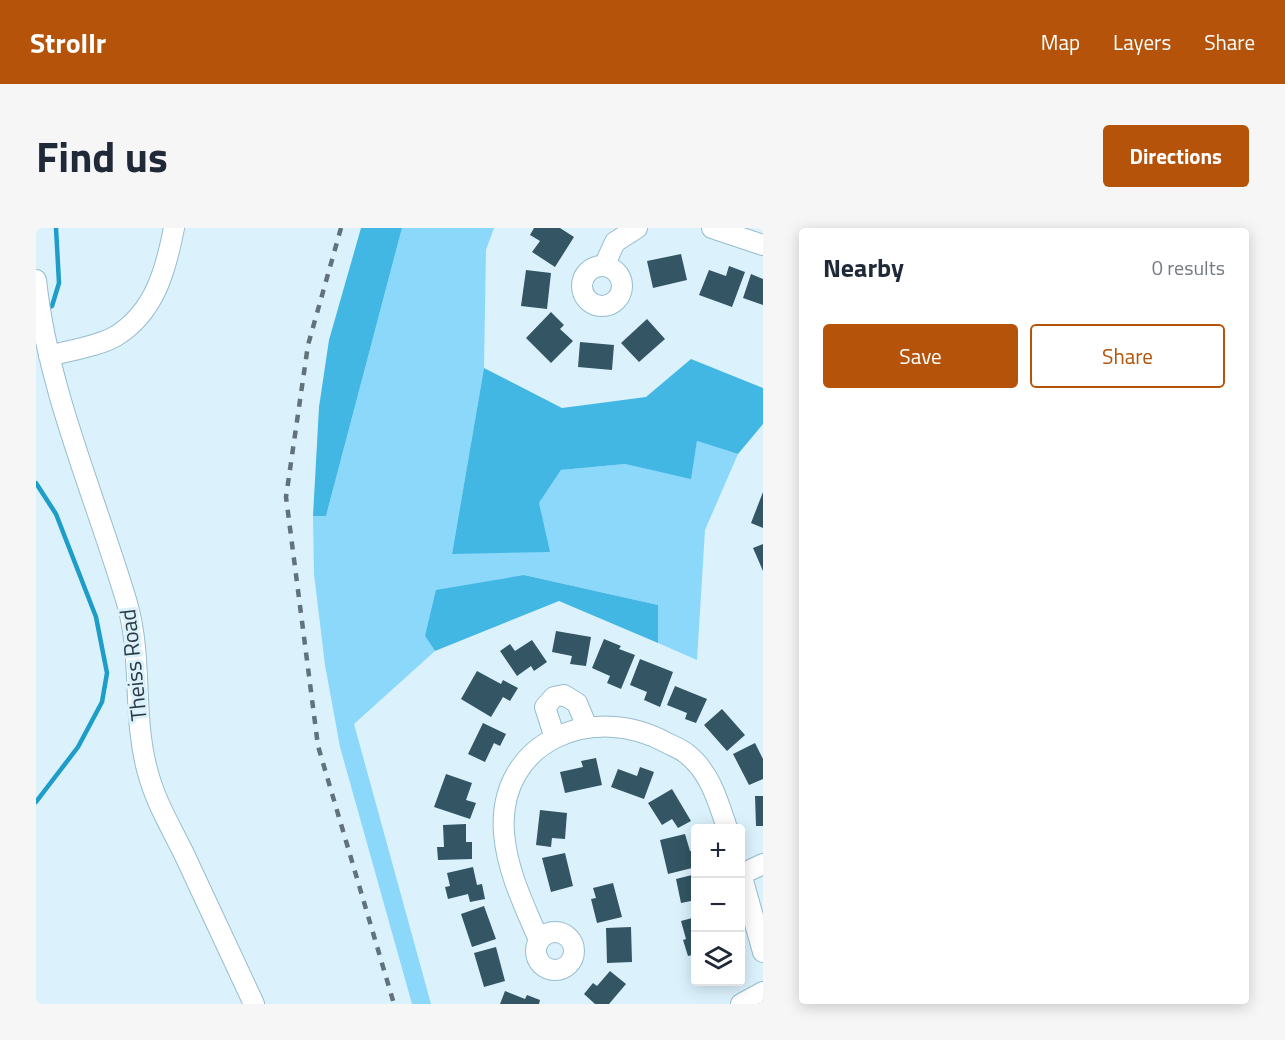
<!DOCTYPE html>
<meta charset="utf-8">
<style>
body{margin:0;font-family:"Titillium Web",sans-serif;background:#f6f6f7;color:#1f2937}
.controls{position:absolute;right:18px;bottom:18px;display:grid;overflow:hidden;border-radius:6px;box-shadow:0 3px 15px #0003}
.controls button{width:54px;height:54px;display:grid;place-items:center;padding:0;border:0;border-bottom:2px solid #e0e1e3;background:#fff;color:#1f2937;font:30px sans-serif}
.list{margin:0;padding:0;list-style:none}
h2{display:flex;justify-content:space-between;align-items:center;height:78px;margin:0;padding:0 24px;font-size:26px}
h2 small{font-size:20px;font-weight:400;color:#747a83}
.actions{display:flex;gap:12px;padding:18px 24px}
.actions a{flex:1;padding:14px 0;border:2px solid #b45309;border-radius:6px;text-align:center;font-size:21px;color:#b45309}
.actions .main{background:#b45309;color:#fff}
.icon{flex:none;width:33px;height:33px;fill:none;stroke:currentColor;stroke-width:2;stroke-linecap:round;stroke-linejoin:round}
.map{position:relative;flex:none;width:727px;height:776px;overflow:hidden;border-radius:6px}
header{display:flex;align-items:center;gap:36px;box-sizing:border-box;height:84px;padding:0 30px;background:#b45309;color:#fff}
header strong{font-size:28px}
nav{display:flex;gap:33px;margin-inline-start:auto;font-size:21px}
.intro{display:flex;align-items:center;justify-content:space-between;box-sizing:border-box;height:144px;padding:0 36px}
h1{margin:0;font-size:42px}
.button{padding:15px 27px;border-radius:6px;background:#b45309;color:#fff;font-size:21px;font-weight:700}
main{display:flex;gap:36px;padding:0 36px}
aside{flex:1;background:#fff;border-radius:6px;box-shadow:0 3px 15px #0003}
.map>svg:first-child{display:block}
</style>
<header>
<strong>Strollr</strong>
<nav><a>Map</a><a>Layers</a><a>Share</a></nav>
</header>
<div class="intro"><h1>Find us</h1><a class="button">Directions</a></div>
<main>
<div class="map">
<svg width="727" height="776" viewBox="0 0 727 776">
<rect width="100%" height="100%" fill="#dbf2fd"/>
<!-- green -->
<path fill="#8bd8fb" d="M 366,0 L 458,0 L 450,22 L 448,140 L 416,326 L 503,275 L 525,242 L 589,236 L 654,250 L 661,213 L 702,226 L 669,302 L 661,432 L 622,415 L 622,377 L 488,347 L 389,408 L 399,423 L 318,496 L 395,776 L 376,776 L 304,519 L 289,437 L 278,346 L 277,288 L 290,288 Z"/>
<!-- forest -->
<path fill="#43b7e4" d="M 325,0 L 366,0 L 290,288 L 277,288 L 283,179 L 293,112 Z
M 655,131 L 727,160 L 727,196 L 702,226 L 661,213 L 655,251 L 589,236 L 525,242 L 503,275 L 514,324 L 416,326 L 448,140 L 526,180 L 610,169 Z
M 488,347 L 622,377 L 622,415 L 523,373 L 399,423 L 389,408 L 400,362 Z"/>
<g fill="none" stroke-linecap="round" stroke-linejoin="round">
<!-- stream -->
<path stroke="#1e9dc9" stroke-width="4.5" d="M 9,81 L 16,78 L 23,55 L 20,0
M 0,255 L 20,286 L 60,389 L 71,445 L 66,474 L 42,519 L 0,574"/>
</g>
<!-- building -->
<path fill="#335564" d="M 498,0 L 524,0 L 538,9 L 519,39 L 496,24 L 504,13 L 494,7 Z
M 645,26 L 651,52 L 617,60 L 611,33 Z
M 693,38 L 709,44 L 696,79 L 663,67 L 673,42 L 690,48 Z
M 490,42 L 515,45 L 511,81 L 485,78 Z
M 715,46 L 727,51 L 727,77 L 707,70 Z
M 515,84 L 528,97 L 524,101 L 537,113 L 515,135 L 490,110 Z
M 611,91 L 629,111 L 603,134 L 585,115 Z
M 544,114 L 578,117 L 576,142 L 542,139 Z
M 727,264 L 727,300 L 715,295 Z
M 727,316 L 727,343 L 717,320 Z
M 520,403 L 555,409 L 550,438 L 534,436 L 536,428 L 516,424 Z
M 568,411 L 585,418 L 583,421 L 599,427 L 585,461 L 571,455 L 574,448 L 556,440 Z
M 496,412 L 511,434 L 498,443 L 495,438 L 481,448 L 464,423 L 474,416 L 479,423 Z
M 604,431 L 637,444 L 624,479 L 608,472 L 611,464 L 594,457 Z
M 441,443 L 465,456 L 467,452 L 482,460 L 474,473 L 467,469 L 455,489 L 425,471 Z
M 639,458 L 671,471 L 660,495 L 649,491 L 651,485 L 631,477 Z
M 686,481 L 709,507 L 691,523 L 668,497 Z
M 447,495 L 470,506 L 464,518 L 458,515 L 449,534 L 432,526 Z
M 719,515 L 727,531 L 727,551 L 713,557 L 697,526 Z
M 560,530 L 566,557 L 529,565 L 524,544 L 547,539 L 545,533 Z
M 604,539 L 618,544 L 608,571 L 575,559 L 582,541 L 601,548 Z
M 410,546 L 436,555 L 430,572 L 440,575 L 434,591 L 398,579 Z
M 636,561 L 655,593 L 642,600 L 636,591 L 626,597 L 612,575 Z
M 719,568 L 727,568 L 727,598 L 720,598 Z
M 504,582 L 531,585 L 529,611 L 516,610 L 515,619 L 500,617 Z
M 430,596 L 430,614 L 436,614 L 436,631 L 402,632 L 401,619 L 408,619 L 407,597 Z
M 649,606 L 654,623 L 660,622 L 660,639 L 632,646 L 624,612 Z
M 529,625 L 537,658 L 515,664 L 506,630 Z
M 437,639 L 441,657 L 446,656 L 449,671 L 434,674 L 432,666 L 412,671 L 409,659 L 414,658 L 411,645 Z
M 660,646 L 660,672 L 645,675 L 640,651 Z
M 577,655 L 586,689 L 561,695 L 555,671 L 560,670 L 557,660 Z
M 448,678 L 460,711 L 436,719 L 425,686 Z
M 660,689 L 660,726 L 652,728 L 647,712 L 650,711 L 645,693 Z
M 595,699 L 596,734 L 571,735 L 570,700 Z
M 460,719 L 469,753 L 448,759 L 438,725 Z
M 574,743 L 590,756 L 573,776 L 559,776 L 548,766 L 557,755 L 561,758 Z
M 469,763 L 489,771 L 491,767 L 504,772 L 503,776 L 464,776 Z"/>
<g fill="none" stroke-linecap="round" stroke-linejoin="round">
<!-- minor casing -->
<g stroke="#97bccd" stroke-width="22">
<path id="minor" d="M 676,0 L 727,17
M546 58a20 20 0 1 1 40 0a20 20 0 1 1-40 0Z
M 568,38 L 579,14 L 601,0
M 0,52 C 12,164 59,267 91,375 C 107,430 96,489 112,545 C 120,575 136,601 149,628 C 172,677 195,727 218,776
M 13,128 C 34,122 61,119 80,108 C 119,84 130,41 138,0
M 519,510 L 509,479 L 518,469 L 528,467 L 541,475 L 551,499
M 704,642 L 727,724
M 706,646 L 727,636
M500 723a19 19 0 1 1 38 0a19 19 0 1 1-38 0Z
M 503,712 C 488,677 471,643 468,605 C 461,512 558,474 631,515 C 637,518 645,521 651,526 C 674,544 682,573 691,600
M 705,776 L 727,764"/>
</g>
<!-- minor -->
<use href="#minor" stroke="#fff" stroke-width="20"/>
<!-- rail -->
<path stroke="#61727a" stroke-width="4.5" stroke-dasharray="8 8" stroke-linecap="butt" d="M 305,0 L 272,117 L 250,269 L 282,518 L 358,776"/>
</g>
<g text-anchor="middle" stroke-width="6" stroke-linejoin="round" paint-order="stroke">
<!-- street labels -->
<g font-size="22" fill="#2c3b42" stroke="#dbf2fd">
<text transform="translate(97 437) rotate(-96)" y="8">Theiss Road</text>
</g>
</g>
</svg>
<div class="controls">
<button>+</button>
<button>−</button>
<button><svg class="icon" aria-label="layers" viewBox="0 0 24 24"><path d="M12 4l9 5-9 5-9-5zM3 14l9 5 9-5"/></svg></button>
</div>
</div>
<aside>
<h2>Nearby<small>0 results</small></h2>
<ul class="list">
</ul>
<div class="actions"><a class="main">Save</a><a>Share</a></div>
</aside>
</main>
